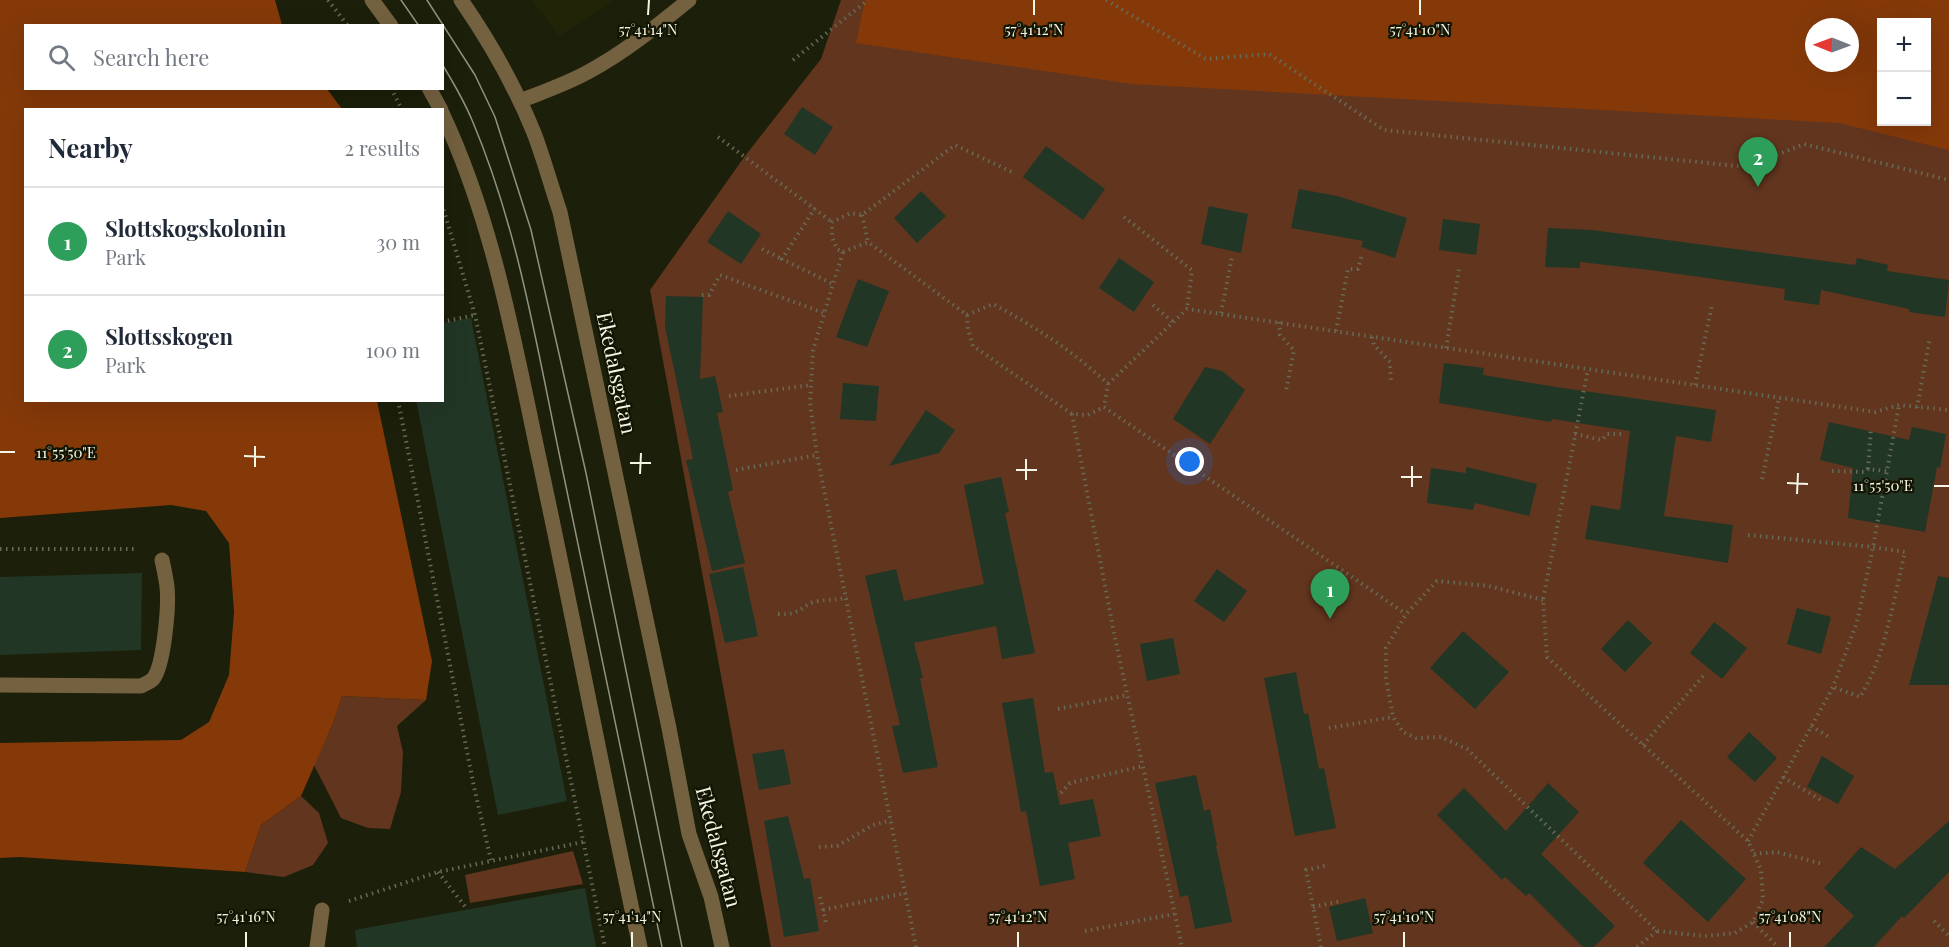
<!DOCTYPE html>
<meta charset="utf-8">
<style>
body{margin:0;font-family:"Playfair Display",serif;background:#f2f2f3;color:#1f2937}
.controls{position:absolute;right:18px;top:18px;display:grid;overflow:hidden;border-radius:0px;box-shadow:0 6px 24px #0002}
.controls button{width:54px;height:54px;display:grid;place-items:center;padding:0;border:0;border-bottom:2px solid #e0e1e3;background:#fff;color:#1f2937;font:30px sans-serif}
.compass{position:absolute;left:1805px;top:18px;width:54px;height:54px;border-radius:50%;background:#fff;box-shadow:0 6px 24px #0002;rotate:271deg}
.you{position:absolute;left:1190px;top:462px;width:21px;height:21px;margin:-15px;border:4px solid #fff;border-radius:50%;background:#1a73e8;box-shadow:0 0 0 9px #1a73e833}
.badge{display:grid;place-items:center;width:39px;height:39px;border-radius:50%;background:#0b8043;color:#fff;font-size:20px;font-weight:700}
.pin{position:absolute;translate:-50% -50px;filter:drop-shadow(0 2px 3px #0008)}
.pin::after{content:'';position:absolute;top:32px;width:21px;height:18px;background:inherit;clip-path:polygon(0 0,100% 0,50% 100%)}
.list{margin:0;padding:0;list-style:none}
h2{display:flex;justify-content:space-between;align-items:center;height:78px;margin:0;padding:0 24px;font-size:26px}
h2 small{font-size:20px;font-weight:400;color:#747a83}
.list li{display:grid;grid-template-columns:39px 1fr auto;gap:18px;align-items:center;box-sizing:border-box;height:108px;padding:0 24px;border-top:2px solid #e0e1e3}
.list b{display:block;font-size:22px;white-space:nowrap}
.list p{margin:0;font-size:20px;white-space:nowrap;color:#747a83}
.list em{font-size:20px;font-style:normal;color:#747a83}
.icon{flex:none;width:33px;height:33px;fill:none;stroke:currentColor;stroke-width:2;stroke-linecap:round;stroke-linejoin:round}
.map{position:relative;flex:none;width:1949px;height:947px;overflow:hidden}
.search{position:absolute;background:#fff;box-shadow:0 6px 24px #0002;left:24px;top:24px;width:420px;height:66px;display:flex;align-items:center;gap:15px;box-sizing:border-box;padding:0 21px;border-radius:0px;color:#747a83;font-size:22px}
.panel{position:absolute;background:#fff;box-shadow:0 6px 24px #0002;left:24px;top:108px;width:420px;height:294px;border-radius:0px}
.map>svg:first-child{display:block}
</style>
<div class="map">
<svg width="1949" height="947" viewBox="0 0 1949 947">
<rect width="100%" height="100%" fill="#1c1f09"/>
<!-- built -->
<path fill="#212406" d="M 532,0 L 614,0 L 559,36 Z"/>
<!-- green -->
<path fill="#62351e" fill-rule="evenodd" d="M 841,0 L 1949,0 L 1949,947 L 771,947 L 650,290 L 745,156 L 821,59 ZM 1882,22 L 1926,22 L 1926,122 L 1882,122 ZM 1814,27 L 1850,27 L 1850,63 L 1814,63 Z
M 342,696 L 426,700 L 397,726 L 403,752 L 401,792 L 390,829 L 368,828 L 341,818 L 314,765 L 333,723 Z
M 301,796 L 319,813 L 328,843 L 313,865 L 284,877 L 245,872 L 261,825 Z
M 573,851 L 583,884 L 470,903 L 465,875 Z"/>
<!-- forest -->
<path fill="#853909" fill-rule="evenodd" d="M 0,0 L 275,0 L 282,25 L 26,26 L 26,88 L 327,89 L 342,109 L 26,110 L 26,400 L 377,401 L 432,661 L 426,700 L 342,696 L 333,723 L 301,796 L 261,825 L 245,872 L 20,857 L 0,858 L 0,743 L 181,740 L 209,722 L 229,675 L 234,612 L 229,543 L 206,511 L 171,505 L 0,518 Z
M 865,0 L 1949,0 L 1949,150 L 1839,123 L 1131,84 L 856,43 ZM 1882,22 L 1926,22 L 1926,122 L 1882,122 ZM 1814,27 L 1850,27 L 1850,63 L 1814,63 Z"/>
<!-- building -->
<path fill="#223626" d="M 802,107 L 833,127 L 815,155 L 784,134 Z
M 1046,146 L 1105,189 L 1083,220 L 1023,177 Z
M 1299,189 L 1337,196 L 1407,218 L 1395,258 L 1361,247 L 1363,241 L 1291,228 Z
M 921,191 L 946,216 L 917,243 L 894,218 Z
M 1209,206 L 1248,214 L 1241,253 L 1201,244 Z
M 728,211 L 761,234 L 741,264 L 707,242 Z
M 1443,219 L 1480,224 L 1476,255 L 1439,250 Z
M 1548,228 L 1592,230 L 1855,265 L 1857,258 L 1888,265 L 1887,271 L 1949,280 L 1945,317 L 1909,312 L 1909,309 L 1821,290 L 1819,305 L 1784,300 L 1785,289 L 1650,270 L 1580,262 L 1580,268 L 1545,267 Z
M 1119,258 L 1154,282 L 1134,312 L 1099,288 Z
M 858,279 L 889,291 L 867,347 L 836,337 Z
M 666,296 L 703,297 L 700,379 L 715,376 L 723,412 L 717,413 L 733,490 L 728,492 L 745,563 L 712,571 L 686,460 L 693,459 L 665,327 Z
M 471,318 L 567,801 L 498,815 L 416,400 L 442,400 L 442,323 Z
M 1444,363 L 1484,368 L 1483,375 L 1556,387 L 1716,410 L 1711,442 L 1676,436 L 1664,516 L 1733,525 L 1728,563 L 1585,539 L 1591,505 L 1620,510 L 1630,431 L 1552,419 L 1551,422 L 1439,403 Z
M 1205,367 L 1222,371 L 1245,390 L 1210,444 L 1173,419 Z
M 843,383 L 879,386 L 876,421 L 840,419 Z
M 926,410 L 955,430 L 939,453 L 889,466 Z
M 1829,422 L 1909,440 L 1912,427 L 1946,434 L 1940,468 L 1937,467 L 1925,532 L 1848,518 L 1853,468 L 1820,460 Z
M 1466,467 L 1537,484 L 1529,516 L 1475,503 L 1473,510 L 1427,503 L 1431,468 L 1466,473 Z
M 1001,477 L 1009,512 L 1005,513 L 1035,653 L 1002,659 L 996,626 L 914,643 L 923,678 L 920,678 L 938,767 L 903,773 L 892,726 L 900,725 L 865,576 L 896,569 L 904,601 L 984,584 L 964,485 Z
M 743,567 L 758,636 L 725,643 L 709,574 Z
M 1217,569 L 1247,591 L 1224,622 L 1194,601 Z
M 142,573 L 141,650 L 0,655 L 0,577 Z
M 1938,576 L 1949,578 L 1949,685 L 1909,685 Z
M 1797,608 L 1831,617 L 1821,654 L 1787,644 Z
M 1628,620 L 1652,643 L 1625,672 L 1601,649 Z
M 1714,622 L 1747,648 L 1722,679 L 1690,653 Z
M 1463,631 L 1509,672 L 1475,709 L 1430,668 Z
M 1173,638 L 1180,674 L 1147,681 L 1140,644 Z
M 1296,672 L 1304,714 L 1308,713 L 1319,769 L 1324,768 L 1336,828 L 1295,836 L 1264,678 Z
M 1033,698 L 1045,773 L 1053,772 L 1060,805 L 1093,799 L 1101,836 L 1068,843 L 1075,879 L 1040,886 L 1026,811 L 1021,812 L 1002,703 Z
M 1749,732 L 1777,758 L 1755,782 L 1727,757 Z
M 784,749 L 791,784 L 759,790 L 752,754 Z
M 1822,756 L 1854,776 L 1838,804 L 1807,787 Z
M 1196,775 L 1204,811 L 1210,809 L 1217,846 L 1216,846 L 1232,922 L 1195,929 L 1188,895 L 1180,897 L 1155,783 Z
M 1548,783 L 1579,812 L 1541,854 L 1615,926 L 1594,947 L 1583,947 L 1529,893 L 1526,896 L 1505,877 L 1502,880 L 1437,815 L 1464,788 L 1506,831 Z
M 788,816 L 804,879 L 810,878 L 819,931 L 784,937 L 764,821 Z
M 1681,820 L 1746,879 L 1708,922 L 1643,863 Z
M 1949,821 L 1949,872 L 1904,918 L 1902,916 L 1874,947 L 1824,947 L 1854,916 L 1824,888 L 1861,847 L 1895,869 Z
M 585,888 L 596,947 L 357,947 L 355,930 Z
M 1365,898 L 1373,933 L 1337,941 L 1329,907 Z"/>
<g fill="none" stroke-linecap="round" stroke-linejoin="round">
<!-- path -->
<path stroke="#676a56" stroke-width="4" stroke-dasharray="1.5 4.5" stroke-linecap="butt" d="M 328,0 L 348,26
M 1106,0 L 1206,59 L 1269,54 L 1384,130 L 1747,167 L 1804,144 L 1949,180
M 793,60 L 868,0
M 391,88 L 402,110
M 718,137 L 832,222
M 442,204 L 475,315 L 605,947
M 815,208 L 782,259 L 833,284
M 862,215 L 868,242
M 1124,217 L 1192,270 L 1187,309
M 762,249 L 782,259
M 843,252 L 868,242 L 967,315 L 968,330 L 973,346 L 1072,414 L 1088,415 L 1104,407
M 702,295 L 709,295 L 720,275 L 824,313
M 1153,305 L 1174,323
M 1221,313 L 1232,257
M 967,315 L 993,304 C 1034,326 1073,351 1108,384 L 1104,407
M 442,322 L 475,315
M 1279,322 L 1280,335 L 1294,350 L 1286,391
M 1336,331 L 1348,269 L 1358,269 L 1362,255
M 1372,337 L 1374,345 L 1390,362 L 1391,382
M 1446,348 L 1459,269
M 1108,384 L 1187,309 L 1875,412 L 1899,405 L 1949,410
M 1695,385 L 1712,305
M 729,396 L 811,385
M 398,400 L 474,787 L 491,860
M 1104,407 L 1406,614
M 1917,408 L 1930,337
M 1072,414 L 1115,638 L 1182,947
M 1575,434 L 1602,440 L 1607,434 L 1623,434
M 1868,469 L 1871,428
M 736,470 L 817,455
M 1832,471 L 1865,472 L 1868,469 L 1886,471
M 1762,479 L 1779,398
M 1748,535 L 1873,547 L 1905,552 C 1894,598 1885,657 1860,697 L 1833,687
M 0,549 L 137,549
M 1543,600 L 1489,586 L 1437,581 L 1406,614 L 1386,648 L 1386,678 L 1393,717 L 1403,732 L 1416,738 L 1441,737 L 1467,749 L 1657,931 L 1705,936 L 1735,933 L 1753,922 L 1763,899 L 1761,870 L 1748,841 L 1547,657 L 1543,600 L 1588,369
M 778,614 C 803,616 802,603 818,601 C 829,599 837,601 847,597
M 1058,709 L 1128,695
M 1811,726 L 1829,737
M 1329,728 L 1393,717
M 1643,745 L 1705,674
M 1783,777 L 1824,802
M 1061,793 L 1070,783 L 1143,766
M 1748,841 L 1833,687 L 1857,622 L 1873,547 L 1899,405
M 819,847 L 837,846 L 873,825 L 891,820
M 1754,854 L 1777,852 L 1823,864
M 438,872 L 467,909
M 820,897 L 826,923
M 349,901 L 438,872 L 583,842
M 1313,907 L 1341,901
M 823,910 L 906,893
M 1934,921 L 1949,936
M 1753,922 L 1778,947
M 1085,931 L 1174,914
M 916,947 L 817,455 L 810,403 L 813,350 L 843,252 L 837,249 L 832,237 L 832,222 L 851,213 L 862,215 L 955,145 L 1014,173
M 1321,947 L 1306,870 L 1328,865
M 1637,947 L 1657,931"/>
<!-- service -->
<path stroke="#736140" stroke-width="15" d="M 520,101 C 543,92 566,84 588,72 C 625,52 657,26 689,0
M 317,947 L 322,910"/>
<!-- minor -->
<path stroke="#736140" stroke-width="15" d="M 0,685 L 141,686 C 145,684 150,682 153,679 C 164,666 169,605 167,587 C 166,578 164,569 162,560"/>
<!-- tertiary -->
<path stroke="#736140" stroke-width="15" d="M 372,0 L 391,26
M 461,0 C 490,42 515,86 534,133 C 544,159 551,186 560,212 L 669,728 L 689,834 L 711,897 L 722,947
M 429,88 L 441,110
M 442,113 C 492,219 513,335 537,449 C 573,615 604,781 640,947"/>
<!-- tram -->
<path stroke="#909381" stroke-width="1.5" d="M 401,0 L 419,26
M 427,0 L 475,75 L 495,117 L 531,230 L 586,473 L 682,947
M 442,64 C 453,82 464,101 472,120 C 517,226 536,341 559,453 C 594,618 627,783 662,947"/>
</g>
<!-- ticks -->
<path fill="none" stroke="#f3f6e7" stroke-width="2" d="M 648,15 L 649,0M 1034,15 L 1034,0M 1420,15 L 1420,0M 0,452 L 15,452M 244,456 L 265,457M 630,463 L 651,463M 255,467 L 255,446M 1016,470 L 1037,470M 640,474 L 641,453M 1401,477 L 1422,477M 1026,480 L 1026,459M 1787,483 L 1808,484M 1934,486 L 1949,486M 1412,487 L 1412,466M 1797,494 L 1798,473M 246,947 L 246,932M 632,947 L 632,932M 1018,947 L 1018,932M 1404,947 L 1404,932M 1790,947 L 1790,932"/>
<g text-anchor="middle" stroke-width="4.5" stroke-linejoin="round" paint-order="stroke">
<!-- street labels -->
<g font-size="21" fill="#f3f6e7" stroke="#131502">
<text transform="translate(616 373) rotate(78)" y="7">Ekedalsgatan</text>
<text transform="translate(718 847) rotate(75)" y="7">Ekedalsgatan</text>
</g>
</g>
<g font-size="15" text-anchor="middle" fill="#f3f6e7" stroke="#131502" stroke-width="4.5" stroke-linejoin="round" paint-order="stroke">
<text x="648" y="35">57°41'14"N</text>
<text x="1034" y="35">57°41'12"N</text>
<text x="1420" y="35">57°41'10"N</text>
<text x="66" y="458">11°55'50"E</text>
<text x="1883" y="491">11°55'50"E</text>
<text x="246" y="922">57°41'16"N</text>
<text x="632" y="922">57°41'14"N</text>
<text x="1018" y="922">57°41'12"N</text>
<text x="1404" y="922">57°41'10"N</text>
<text x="1790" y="922">57°41'08"N</text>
</g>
</svg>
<div class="controls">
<button>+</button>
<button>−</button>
</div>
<svg class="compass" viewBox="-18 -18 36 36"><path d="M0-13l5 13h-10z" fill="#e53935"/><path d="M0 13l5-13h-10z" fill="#747a83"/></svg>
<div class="you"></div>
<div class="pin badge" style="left:1330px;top:619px;background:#2e9e5b">1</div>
<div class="pin badge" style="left:1758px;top:187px;background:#2e9e5b">2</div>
<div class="search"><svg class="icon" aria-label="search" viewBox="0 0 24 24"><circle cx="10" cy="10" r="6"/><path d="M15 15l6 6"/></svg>Search here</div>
<section class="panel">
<h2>Nearby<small>2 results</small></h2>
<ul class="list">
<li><span class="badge" style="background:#2e9e5b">1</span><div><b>Slottskogskolonin</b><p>Park</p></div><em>30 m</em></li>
<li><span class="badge" style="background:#2e9e5b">2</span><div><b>Slottsskogen</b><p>Park</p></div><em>100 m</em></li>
</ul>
</section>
</div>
